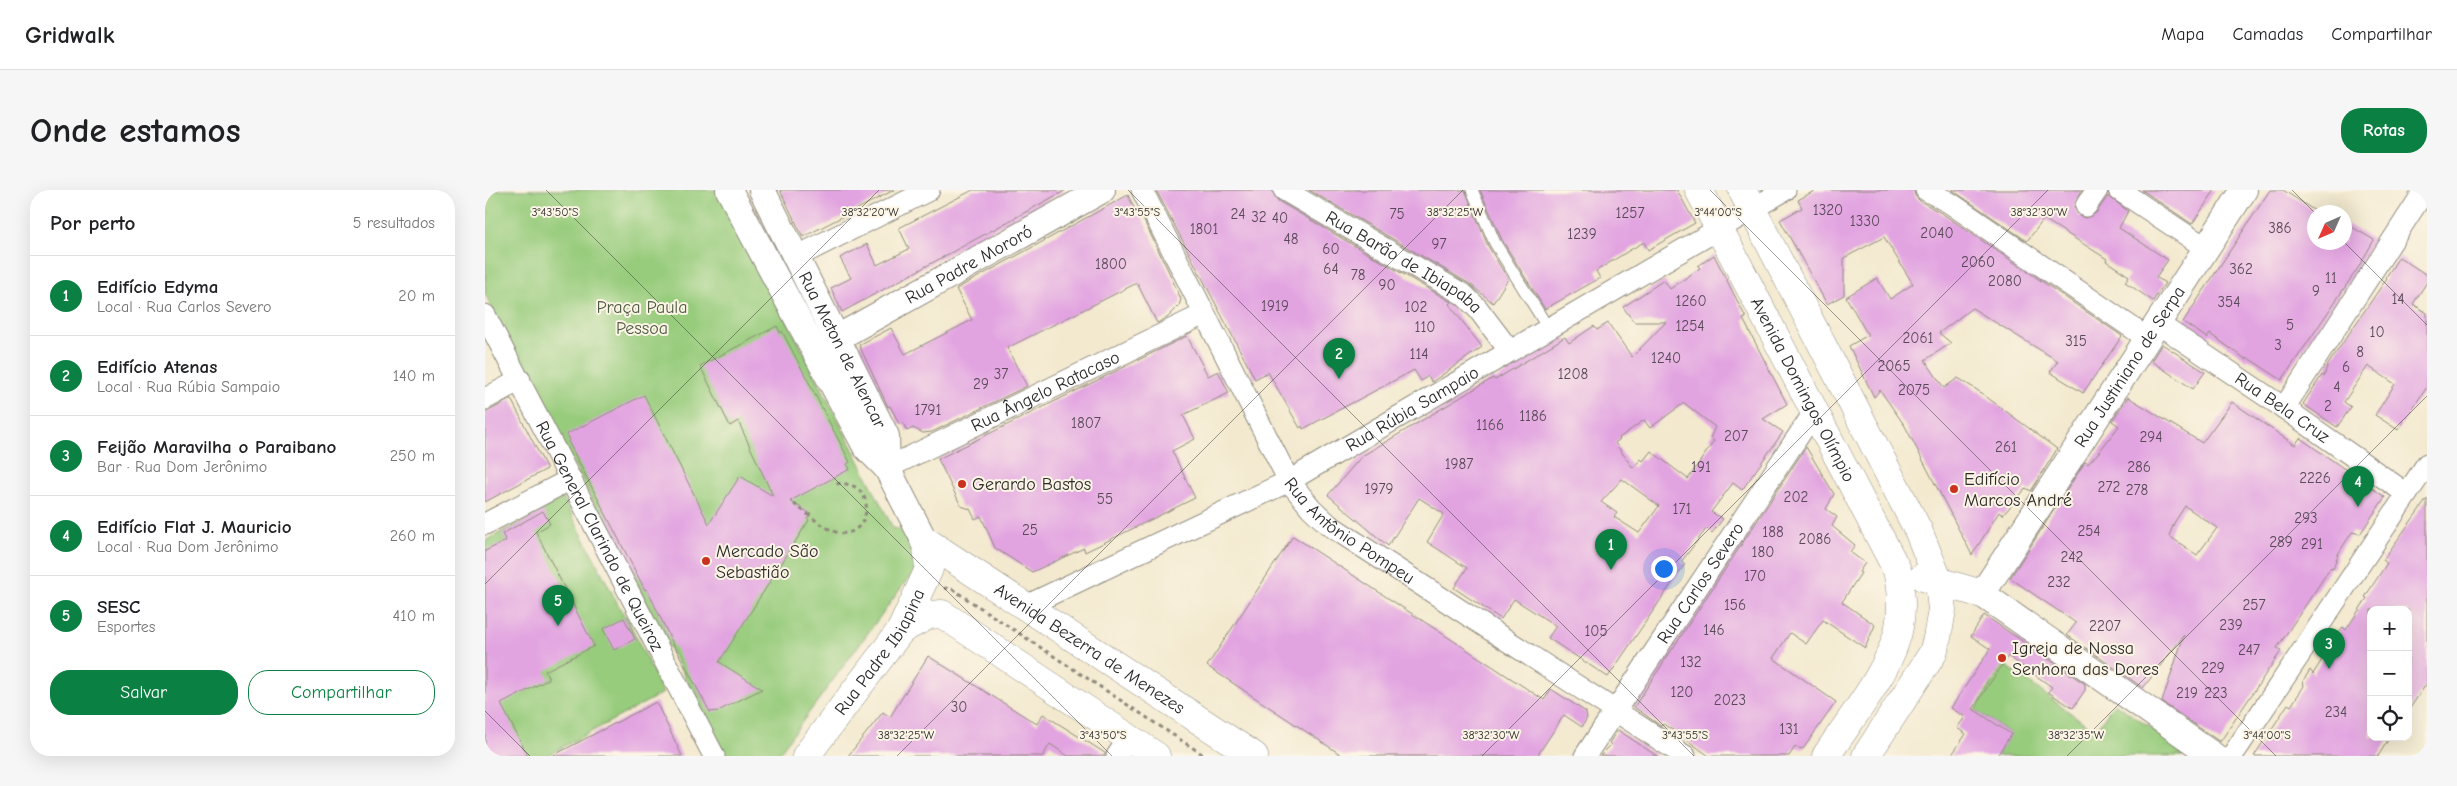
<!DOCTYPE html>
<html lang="pt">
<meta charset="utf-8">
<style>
body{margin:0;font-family:"Comic Neue",sans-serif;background:#f6f6f6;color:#202124}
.controls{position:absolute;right:15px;bottom:15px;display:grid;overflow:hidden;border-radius:10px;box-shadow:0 5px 20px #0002}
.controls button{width:45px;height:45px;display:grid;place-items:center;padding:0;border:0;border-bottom:1px solid #e0e0e0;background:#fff;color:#202124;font:25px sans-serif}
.compass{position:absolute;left:1822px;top:15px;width:45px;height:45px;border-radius:50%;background:#fff;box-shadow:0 5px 20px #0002;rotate:225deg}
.you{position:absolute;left:1178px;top:378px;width:18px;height:18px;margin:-12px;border:4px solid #fff;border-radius:50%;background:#1a73e8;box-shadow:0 0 0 8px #1a73e833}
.badge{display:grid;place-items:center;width:32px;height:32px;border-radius:50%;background:#0b8043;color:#fff;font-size:16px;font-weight:700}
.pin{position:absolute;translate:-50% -41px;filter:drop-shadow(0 1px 2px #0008)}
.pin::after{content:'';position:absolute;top:26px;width:18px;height:15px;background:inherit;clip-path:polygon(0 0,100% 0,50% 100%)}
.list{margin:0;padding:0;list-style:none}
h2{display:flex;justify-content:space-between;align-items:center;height:65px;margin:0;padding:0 20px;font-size:21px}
h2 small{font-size:16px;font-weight:400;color:#757577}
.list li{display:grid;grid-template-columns:32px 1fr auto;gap:15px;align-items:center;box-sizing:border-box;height:80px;padding:0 20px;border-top:1px solid #e0e0e0}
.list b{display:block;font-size:19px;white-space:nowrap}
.list p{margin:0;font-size:16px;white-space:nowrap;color:#757577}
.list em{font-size:16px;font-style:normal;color:#757577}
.actions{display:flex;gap:10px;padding:15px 20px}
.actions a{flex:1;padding:11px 0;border:1px solid #0b8043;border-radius:20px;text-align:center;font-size:18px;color:#0b8043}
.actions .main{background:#0b8043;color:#fff}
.icon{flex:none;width:28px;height:28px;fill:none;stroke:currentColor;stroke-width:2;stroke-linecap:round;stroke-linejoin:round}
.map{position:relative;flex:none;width:1942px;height:566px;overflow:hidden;border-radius:20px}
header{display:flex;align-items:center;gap:30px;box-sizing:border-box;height:70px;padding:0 25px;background:#fff;border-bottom:1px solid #e0e0e0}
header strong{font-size:24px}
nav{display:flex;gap:28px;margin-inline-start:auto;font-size:18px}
.intro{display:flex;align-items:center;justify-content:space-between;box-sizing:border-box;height:120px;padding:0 30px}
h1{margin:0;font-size:35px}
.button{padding:12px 22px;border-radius:20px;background:#0b8043;color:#fff;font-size:18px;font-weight:700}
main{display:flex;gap:30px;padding:0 30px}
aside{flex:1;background:#fff;border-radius:20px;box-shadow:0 5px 20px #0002}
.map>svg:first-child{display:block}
</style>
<header>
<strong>Gridwalk</strong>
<nav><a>Mapa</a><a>Camadas</a><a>Compartilhar</a></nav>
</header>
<div class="intro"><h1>Onde estamos</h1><a class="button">Rotas</a></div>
<main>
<aside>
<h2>Por perto<small>5 resultados</small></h2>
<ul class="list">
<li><span class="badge">1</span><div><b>Edifício Edyma</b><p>Local · Rua Carlos Severo</p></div><em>20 m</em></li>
<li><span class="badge">2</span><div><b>Edifício Atenas</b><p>Local · Rua Rúbia Sampaio</p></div><em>140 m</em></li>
<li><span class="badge">3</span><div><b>Feijão Maravilha o Paraibano</b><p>Bar · Rua Dom Jerônimo</p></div><em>250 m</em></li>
<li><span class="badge">4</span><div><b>Edifício Flat J. Mauricio</b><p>Local · Rua Dom Jerônimo</p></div><em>260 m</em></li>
<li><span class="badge">5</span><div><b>SESC</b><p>Esportes</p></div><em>410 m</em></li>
</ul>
<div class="actions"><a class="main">Salvar</a><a>Compartilhar</a></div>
</aside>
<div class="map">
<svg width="1942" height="566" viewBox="0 0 1942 566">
<rect width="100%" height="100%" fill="#fcf5e5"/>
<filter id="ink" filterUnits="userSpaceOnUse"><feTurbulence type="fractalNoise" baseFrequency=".02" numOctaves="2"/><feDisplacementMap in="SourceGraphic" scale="10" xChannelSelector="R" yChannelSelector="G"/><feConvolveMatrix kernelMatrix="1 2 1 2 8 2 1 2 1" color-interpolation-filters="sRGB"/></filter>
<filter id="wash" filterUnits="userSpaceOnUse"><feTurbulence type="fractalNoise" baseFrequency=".0096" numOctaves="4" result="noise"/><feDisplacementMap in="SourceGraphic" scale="20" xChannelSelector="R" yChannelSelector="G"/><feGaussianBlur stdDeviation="1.12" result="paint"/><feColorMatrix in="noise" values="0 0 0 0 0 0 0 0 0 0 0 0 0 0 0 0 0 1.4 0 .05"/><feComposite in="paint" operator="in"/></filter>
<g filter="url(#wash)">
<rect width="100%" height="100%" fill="#f3e9cf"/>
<!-- green -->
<path fill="#98cc7d" stroke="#627c54" d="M 0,0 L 236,0 L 408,338 L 418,340 C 426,354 431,369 429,385 L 422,390 L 292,566 L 241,566 L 0,104 Z
M 78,308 L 139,426 L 141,426 L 178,503 L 61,566 L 0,566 L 0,351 Z
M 1519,474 L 1610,541 L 1629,513 L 1707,566 L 1512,566 L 1526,544 L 1490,520 Z"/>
<g id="blocks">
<!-- building -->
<path fill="#e2a4e1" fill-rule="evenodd" d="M 295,0 L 409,0 L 318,47 Z
M 488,0 L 581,0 L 357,122 L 346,98 L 366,88 L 355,68 L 382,54 L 392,75 L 424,59 L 414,38 Z
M 671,0 L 787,0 L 793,11 L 966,112 L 964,114 L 997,157 L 947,192 L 943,186 L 936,191 L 929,180 L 818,239 L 817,236 L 815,238 L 783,182 L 770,189 Z
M 824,0 L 980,0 L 1003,56 L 1023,89 L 1008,113 L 985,94 Z
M 995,0 L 1192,0 L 1210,33 L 1163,60 L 1159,52 L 1145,60 L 1111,81 L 1115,88 L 1060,119 L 1017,50 Z
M 1331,0 L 1429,0 L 1430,6 L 1435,11 L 1458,24 L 1637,146 L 1598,203 L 1565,182 L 1573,171 L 1487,118 L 1454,143 L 1466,153 L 1440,170 L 1459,198 L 1473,188 L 1492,200 L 1572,259 L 1546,301 L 1541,298 L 1518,325 L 1514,322 L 1487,365 L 1420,236 L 1395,200 L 1389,207 L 1364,156 L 1383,145 L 1361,107 L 1392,88 L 1405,109 L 1428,94 L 1399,47 L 1359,68 L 1359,105 L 1342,114 L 1295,30 L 1317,18 L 1313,10 Z
M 1467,0 L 1597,0 L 1589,16 L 1594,26 L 1600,28 L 1611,23 L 1623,6 L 1643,21 L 1634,38 L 1683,70 L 1671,87 L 1680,93 L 1668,111 L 1640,92 L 1644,86 L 1621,71 L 1622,69 L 1559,29 L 1542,51 Z
M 1657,0 L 1730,0 L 1707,34 Z
M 1785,0 L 1798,0 L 1830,21 L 1830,52 L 1860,52 L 1860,33 L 1889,50 L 1873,78 L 1797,190 L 1763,168 L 1762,170 L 1725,144 L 1722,148 L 1698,132 Z
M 643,5 L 653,26 L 656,25 L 682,78 L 696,109 L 694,116 L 682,128 L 672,133 L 652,93 L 522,158 L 542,196 L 447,242 L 438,243 L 428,238 L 422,241 L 418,233 L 415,235 L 405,216 L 403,217 L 374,155 L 406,138 L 420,164 L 487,130 L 471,99 Z
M 1229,65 L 1261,128 L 1258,129 L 1302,214 L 1278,229 L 1298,242 L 1257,300 L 1248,293 L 1226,322 L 1238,329 L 1227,343 L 1222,338 L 1196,372 L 1200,374 L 1123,487 L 1063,448 L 1071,436 L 1029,409 L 1016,429 L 969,398 L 982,378 L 942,352 L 959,324 L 934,308 L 903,356 L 843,305 L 877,266 L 1008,188 L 1010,190 L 1080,147 L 1084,153 L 1109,136 L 1112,140 L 1123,133 L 1147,167 L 1181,132 L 1149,132 L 1138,117 L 1179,90 L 1185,99 L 1215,78 L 1213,76 ZM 1199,213 L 1230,237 L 1225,248 L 1229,251 L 1203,289 L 1166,261 L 1158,271 L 1156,269 L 1148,278 L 1130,253 L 1135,249 L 1134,248 L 1159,230 L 1165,238 ZM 1137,289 L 1174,316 L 1154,343 L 1129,327 L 1132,323 L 1116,312 Z
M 1914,67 L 1942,85 L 1942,92 L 1928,114 L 1942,123 L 1942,197 L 1913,240 L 1890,225 L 1910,194 L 1883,176 L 1859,212 L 1866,217 L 1852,237 L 1818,214 L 1837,185 L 1839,187 L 1842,176 L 1902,88 L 1901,87 Z
M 292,136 L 295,143 L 297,141 L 365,272 L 362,274 L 365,279 L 305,311 L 326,324 L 322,329 L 324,330 L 234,472 L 277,499 L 233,521 L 225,522 L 185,448 L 162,399 L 160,400 L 83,251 L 85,250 L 82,244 L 159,205 L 224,334 L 255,286 L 288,306 L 253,231 L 245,236 L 215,176 Z
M 702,146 L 723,186 L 733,181 L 744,203 L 698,225 L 710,249 L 687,261 L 710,308 L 600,362 L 599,358 L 547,382 L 510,358 L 496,326 L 490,329 L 485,319 L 476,316 L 453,269 Z
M 1677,154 L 1720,182 L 1708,199 L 1666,171 Z
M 1643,207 L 1717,253 L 1747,212 L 1810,255 L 1815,248 L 1900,307 L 1875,344 L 1867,342 L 1853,364 L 1848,379 L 1846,377 L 1792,458 L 1796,461 L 1735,552 L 1677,512 L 1699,445 L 1658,498 L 1582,445 L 1591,433 L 1525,388 L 1600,272 L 1603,274 L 1614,262 L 1634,236 L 1627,231 ZM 1700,316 L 1732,338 L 1712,365 L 1684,346 L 1689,333 Z
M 26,209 L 62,279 L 0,312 L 0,223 Z
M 1321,257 L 1349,304 L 1341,319 L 1352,327 L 1347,336 L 1370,355 L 1365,362 L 1380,373 L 1374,382 L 1376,383 L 1357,412 L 1390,435 L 1380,458 L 1338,430 L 1321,454 L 1305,443 L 1288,468 L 1351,512 L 1318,559 L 1310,557 L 1304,566 L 1224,566 L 1191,542 L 1178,534 L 1176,536 L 1149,517 Z
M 1942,309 L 1942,493 L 1923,521 L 1923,420 L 1886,420 L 1886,547 L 1905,547 L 1893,566 L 1769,566 L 1803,514 L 1806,516 L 1819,496 L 1818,491 L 1825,480 L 1828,484 L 1858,437 L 1861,440 L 1872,423 L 1882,408 L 1880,407 L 1902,373 L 1898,370 Z
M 58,321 L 65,334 L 51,342 L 109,456 L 60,481 L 64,489 L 16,514 L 43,566 L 0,566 L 0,361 L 21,351 L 17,344 Z
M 808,346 L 1059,510 L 1066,499 L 1101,522 L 1102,528 L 1097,537 L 1079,525 L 1052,566 L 858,566 L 722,476 Z
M 1499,425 L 1600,494 L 1600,500 L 1588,518 L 1563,502 L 1567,497 L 1523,466 L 1488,519 L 1526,544 L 1512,566 L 1466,566 L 1481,544 L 1472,538 L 1480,527 L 1466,518 L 1505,459 L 1486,446 Z
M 139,428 L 150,449 L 129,460 L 118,439 Z
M 443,466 L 552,534 L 558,524 L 620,563 L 620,566 L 583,566 L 565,554 L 558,566 L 363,566 L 398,522 L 405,527 Z
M 171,512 L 197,566 L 67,566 Z
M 1133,540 L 1172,566 L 1115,566 L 1126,555 L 1124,553 Z"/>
</g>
</g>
<g filter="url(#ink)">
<use href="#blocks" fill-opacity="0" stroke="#8f8a7d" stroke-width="1"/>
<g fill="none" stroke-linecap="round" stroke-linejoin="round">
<!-- service casing -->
<g stroke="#8f8a7d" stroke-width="13">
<path id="service" d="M 987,0 L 1010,53 L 1063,138"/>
</g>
<!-- minor casing -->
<g stroke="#8f8a7d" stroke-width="23">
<g id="minor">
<path id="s1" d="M 657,0 L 804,291 L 826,318 L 844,335 L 1200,566"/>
<path id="s2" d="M 799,0 L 979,105 L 993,119 L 1024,160"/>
<path d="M 1441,0 L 1465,13 L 1662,148"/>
<path d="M 1634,0 L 1721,58"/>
<path d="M 1601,16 L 1612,0"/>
<path d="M 311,67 L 444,0"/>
<path id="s3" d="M 0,125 L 229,566"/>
<path id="s4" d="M 1672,133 L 1799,218 L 1922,304"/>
<path d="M 0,209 L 35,190"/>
<path d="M 1799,218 L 1940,0"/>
<path id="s5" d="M 402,278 L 719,124"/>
<path d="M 0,334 L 86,289"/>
<path id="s6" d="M 541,416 L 804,291 L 1300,0"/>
<path d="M 632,566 L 644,548"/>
<path id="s7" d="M 1100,566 L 1330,221"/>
<path d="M 1747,566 L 1942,274"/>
</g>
</g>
<!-- tertiary casing -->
<g stroke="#8f8a7d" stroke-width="28">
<g id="tertiary">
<path d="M 244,0 L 381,257 L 402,278"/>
<path id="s8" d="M 277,0 L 401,246 L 402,278 L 439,350"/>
<path id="s9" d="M 352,148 L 617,0"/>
<path id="s10" d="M 1729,566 L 1497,404 L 1759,0"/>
</g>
</g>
<!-- primary casing -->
<g stroke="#8f8a7d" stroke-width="29">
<g id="primary">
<path id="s11" d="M 1214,0 L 1412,380 C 1416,399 1418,417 1414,437 C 1406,480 1365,529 1341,566"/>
<path d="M 1257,0 L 1433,340 L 1454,392 L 1457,420 L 1452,448 L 1448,463 L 1381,566"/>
<path id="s12" d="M 439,350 L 769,566"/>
<path d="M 1438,387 L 1497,404"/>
<path d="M 416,440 L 444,425 L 457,424 L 671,566"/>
<path id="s13" d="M 321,566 L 416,440 L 444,379 L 442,357 L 439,350"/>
</g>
</g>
<!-- path -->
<path stroke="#8f8a7d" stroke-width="3" stroke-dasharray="4 4" stroke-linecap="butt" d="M 309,314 C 322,323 337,337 351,342 C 385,353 398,288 349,294
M 459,398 L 467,399 L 720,566"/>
<!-- service -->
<use href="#service" stroke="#fff" stroke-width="11"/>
<!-- minor -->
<use href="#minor" stroke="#fff" stroke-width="21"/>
<!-- tertiary -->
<use href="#tertiary" stroke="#fff" stroke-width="26"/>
<!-- primary -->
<use href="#primary" stroke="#fff" stroke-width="28"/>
</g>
</g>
<!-- ticks -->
<path fill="none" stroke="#2b2b2b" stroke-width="1" stroke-opacity="0.45" d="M 61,0 L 627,566M 643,0 L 1209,566M 1225,0 L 1791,566M 1807,0 L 1830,23M 1859,52 L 1942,135M 0,394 L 394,0M 0,521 L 45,566M 412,566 L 978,0M 997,566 L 1563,0M 1582,566 L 1942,206"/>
<!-- markers -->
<g fill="#c8321e" stroke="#fcf5e5" stroke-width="2">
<circle cx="477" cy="294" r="5"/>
<circle cx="1469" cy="299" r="5"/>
<circle cx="221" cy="371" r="5"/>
<circle cx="1517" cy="468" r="5"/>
</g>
<g text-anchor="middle" stroke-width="4" stroke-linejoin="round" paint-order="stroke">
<!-- number labels -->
<g font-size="15" fill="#594958">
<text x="1343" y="25">1320</text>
<text x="1145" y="28">1257</text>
<text x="753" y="29">24</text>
<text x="912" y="29">75</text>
<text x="774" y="32">32</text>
<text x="795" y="33">40</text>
<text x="1380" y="36">1330</text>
<text x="1795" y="43">386</text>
<text x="719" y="44">1801</text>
<text x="1452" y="48">2040</text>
<text x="1097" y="49">1239</text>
<text x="806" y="54">48</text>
<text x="954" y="59">97</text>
<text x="846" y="64">60</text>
<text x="1493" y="77">2060</text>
<text x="626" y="79">1800</text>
<text x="846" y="84">64</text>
<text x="1756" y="84">362</text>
<text x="873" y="90">78</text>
<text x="1846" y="93">11</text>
<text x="1520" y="96">2080</text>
<text x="902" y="100">90</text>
<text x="1831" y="106">9</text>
<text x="1913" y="114">14</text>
<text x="1206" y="116">1260</text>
<text x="1744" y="117">354</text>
<text x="790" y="121">1919</text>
<text x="931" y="122">102</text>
<text x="1805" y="140">5</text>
<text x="1205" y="141">1254</text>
<text x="940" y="142">110</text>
<text x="1892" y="147">10</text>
<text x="1433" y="153">2061</text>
<text x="1591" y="156">315</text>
<text x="1793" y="160">3</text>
<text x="1875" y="167">8</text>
<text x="934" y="169">114</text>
<text x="1181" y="173">1240</text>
<text x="1409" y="181">2065</text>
<text x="1861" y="182">6</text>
<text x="516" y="189">37</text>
<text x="1088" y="189">1208</text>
<text x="496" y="199">29</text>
<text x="1852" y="202">4</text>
<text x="1429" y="205">2075</text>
<text x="1843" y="221">2</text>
<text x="443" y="225">1791</text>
<text x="1048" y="231">1186</text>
<text x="601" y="238">1807</text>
<text x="1005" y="240">1166</text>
<text x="1251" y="251">207</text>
<text x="1666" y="252">294</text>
<text x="1521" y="262">261</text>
<text x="974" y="279">1987</text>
<text x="1216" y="282">191</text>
<text x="1654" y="282">286</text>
<text x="1830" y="293">2226</text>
<text x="1624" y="302">272</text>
<text x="894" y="304">1979</text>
<text x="1652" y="305">278</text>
<text x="1311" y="312">202</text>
<text x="620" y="314">55</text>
<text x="1197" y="324">171</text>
<text x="1821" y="333">293</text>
<text x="545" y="345">25</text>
<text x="1604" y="346">254</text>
<text x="1288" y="347">188</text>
<text x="1330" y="354">2086</text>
<text x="1796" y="357">289</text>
<text x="1827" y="359">291</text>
<text x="1278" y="367">180</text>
<text x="1587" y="372">242</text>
<text x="1270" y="391">170</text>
<text x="1574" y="397">232</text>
<text x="1250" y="420">156</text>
<text x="1769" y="420">257</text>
<text x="1746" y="440">239</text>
<text x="1620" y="441">2207</text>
<text x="1229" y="445">146</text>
<text x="1111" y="446">105</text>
<text x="1764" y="465">247</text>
<text x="1206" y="477">132</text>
<text x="1728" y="483">229</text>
<text x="1197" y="507">120</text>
<text x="1702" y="508">219</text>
<text x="1731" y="508">223</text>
<text x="1245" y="515">2023</text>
<text x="474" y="522">30</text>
<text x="1851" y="527">234</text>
<text x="1304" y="544">131</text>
</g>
<!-- street labels -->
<g font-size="18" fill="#2b2b2b" stroke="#fcf5e5">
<text dy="6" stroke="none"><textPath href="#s9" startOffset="151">Rua Padre Mororó</textPath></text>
<text dy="6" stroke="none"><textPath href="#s2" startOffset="140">Rua Barão de Ibiapaba</textPath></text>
<text dy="6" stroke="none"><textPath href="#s8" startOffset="179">Rua Meton de Alencar</textPath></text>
<text dy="6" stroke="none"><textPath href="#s10" startOffset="554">Rua Justiniano de Serpa</textPath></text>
<text dy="6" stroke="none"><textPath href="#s11" startOffset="225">Avenida Domingos Olímpio</textPath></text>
<text dy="6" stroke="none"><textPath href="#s5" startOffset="176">Rua Ângelo Ratacaso</textPath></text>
<text dy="6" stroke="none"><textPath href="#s6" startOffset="434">Rua Rúbia Sampaio</textPath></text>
<text dy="6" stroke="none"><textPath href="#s4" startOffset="151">Rua Bela Cruz</textPath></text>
<text dy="6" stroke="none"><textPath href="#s1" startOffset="405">Rua Antônio Pompeu</textPath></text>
<text dy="6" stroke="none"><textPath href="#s3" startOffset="249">Rua General Clarindo de Queiroz</textPath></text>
<text dy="6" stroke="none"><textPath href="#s7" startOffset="208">Rua Carlos Severo</textPath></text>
<text dy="6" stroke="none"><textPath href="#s12" startOffset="198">Avenida Bezerra de Menezes</textPath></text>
<text dy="6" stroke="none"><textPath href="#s13" startOffset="128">Rua Padre Ibiapina</textPath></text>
</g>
<!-- park labels -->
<g font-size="18" fill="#4c5b44" stroke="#fcf5e5">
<text x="157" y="123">Praça Paula<tspan x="157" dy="21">Pessoa</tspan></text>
</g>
<!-- poi labels -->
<g font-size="18" fill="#2b2b2b" stroke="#fcf5e5" text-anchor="start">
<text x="1479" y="295">Edifício<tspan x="1479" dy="21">Marcos André</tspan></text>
<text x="487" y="300">Gerardo Bastos</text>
<text x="231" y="367">Mercado São<tspan x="231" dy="21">Sebastião</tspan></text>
<text x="1527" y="464">Igreja de Nossa<tspan x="1527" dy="21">Senhora das Dores</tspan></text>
</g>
</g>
<g font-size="12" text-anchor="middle" fill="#2b2b2b" stroke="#fcf5e5" stroke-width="4" stroke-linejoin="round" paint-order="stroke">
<text x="70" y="26">3°43'50"S</text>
<text x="385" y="26">38°32'20"W</text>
<text x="652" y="26">3°43'55"S</text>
<text x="970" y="26">38°32'25"W</text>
<text x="1233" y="26">3°44'00"S</text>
<text x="1554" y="26">38°32'30"W</text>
<text x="421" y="549">38°32'25"W</text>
<text x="618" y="549">3°43'50"S</text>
<text x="1006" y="549">38°32'30"W</text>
<text x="1200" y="549">3°43'55"S</text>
<text x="1591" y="549">38°32'35"W</text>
<text x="1782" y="549">3°44'00"S</text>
</g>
</svg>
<div class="controls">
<button>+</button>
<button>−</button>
<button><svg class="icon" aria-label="locate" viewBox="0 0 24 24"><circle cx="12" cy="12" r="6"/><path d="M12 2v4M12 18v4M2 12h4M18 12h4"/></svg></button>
</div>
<svg class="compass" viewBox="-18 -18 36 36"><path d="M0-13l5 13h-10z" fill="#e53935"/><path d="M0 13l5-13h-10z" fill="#757577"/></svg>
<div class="you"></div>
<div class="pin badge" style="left:1126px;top:380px">1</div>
<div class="pin badge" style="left:854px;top:189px">2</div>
<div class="pin badge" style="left:1844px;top:479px">3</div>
<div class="pin badge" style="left:1873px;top:317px">4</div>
<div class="pin badge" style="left:73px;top:436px">5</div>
</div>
</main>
